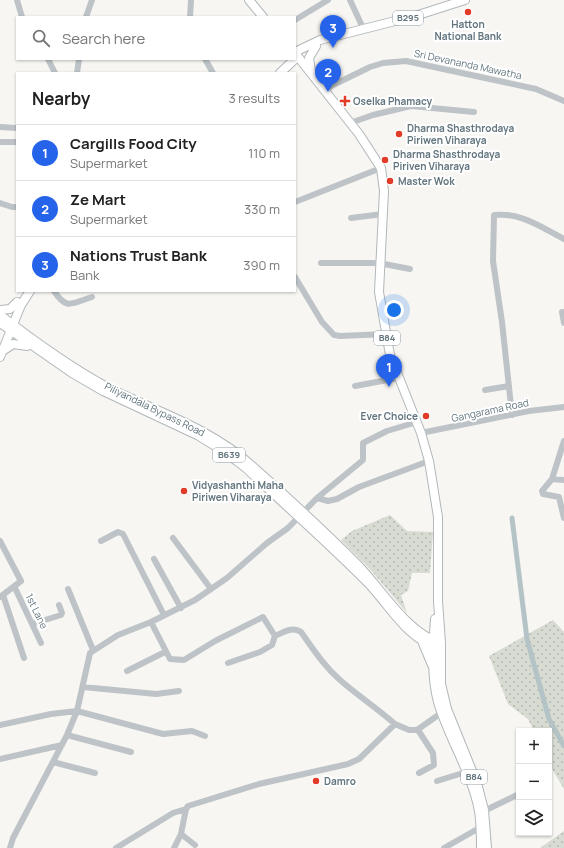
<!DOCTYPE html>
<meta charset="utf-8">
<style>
body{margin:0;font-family:Manrope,sans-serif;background:#f6f6f6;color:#222}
.controls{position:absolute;right:12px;bottom:12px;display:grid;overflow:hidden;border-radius:0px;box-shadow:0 1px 3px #0004}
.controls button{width:36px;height:36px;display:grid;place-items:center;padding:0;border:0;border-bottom:1px solid #e0e0e0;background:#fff;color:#222;font:20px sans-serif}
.you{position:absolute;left:394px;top:310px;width:14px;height:14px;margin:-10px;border:3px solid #fff;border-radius:50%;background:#1a73e8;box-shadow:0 0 0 6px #1a73e833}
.badge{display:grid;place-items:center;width:26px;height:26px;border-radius:50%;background:#2563eb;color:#fff;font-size:13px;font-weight:700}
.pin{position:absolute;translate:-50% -33px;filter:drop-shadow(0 1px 2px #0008)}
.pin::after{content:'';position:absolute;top:21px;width:14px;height:12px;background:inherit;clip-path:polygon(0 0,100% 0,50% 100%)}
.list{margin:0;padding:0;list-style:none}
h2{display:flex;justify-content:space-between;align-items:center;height:52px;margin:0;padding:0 16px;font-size:17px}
h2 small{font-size:13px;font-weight:400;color:#767676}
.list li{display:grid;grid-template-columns:26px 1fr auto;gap:12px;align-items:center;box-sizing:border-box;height:56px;padding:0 16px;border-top:1px solid #e0e0e0}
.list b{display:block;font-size:15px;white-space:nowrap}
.list p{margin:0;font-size:13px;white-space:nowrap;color:#767676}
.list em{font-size:13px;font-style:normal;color:#767676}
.icon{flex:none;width:22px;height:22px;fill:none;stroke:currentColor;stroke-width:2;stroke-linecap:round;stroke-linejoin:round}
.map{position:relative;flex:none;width:564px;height:848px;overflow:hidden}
.search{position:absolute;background:#fff;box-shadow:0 1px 3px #0004;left:16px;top:16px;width:280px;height:44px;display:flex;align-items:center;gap:10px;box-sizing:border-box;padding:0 14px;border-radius:0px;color:#767676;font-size:15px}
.panel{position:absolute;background:#fff;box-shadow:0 1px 3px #0004;left:16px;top:72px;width:280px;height:220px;border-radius:0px}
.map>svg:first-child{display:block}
</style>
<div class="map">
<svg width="564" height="848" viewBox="0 0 564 848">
<defs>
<pattern id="grass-dots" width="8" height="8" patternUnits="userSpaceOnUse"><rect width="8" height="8" fill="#d7dbd2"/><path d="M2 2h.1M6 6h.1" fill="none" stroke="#b2b6b0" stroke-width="1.8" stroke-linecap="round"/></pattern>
</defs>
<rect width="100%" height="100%" fill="#f7f6f3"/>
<!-- grass -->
<path fill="url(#grass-dots)" d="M 390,515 L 407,531 L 433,532 L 430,573 L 412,573 L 408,591 L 401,595 L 407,613 L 370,569 L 341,540 L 352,531 Z
M 553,620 L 564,632 L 564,789 L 549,764 L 549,731 L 534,731 L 528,719 L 508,704 L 489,656 Z
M 564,831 L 564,848 L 540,848 Z"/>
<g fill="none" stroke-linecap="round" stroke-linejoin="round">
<!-- canal -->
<path stroke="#b4c4c6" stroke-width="5" d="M 512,518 L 527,639 L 549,719 L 564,746"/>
<!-- major casing -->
<g stroke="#b1b7ba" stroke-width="10">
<path id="major" d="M 249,0 L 263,17
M 295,52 L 320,40 L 415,16 L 465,0
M 295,53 L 359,134 L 381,168 L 384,191 L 379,292 L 390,355 L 421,433 L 429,461 L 438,517 L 438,601 L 441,643 L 441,684 L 447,709 L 477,783 L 484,810 L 487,848
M 311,71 L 309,58 L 316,46
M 280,73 L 295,59
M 0,310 L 10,309 L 17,302
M 0,315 C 34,341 68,366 105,386 C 154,411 209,427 251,465 C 287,497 323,530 357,564 C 381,588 407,634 441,643
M 0,323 L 72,373 L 103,391 L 199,436 L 225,452 L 246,468 C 287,507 331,545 370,585 C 392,609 408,640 441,649
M 4,350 L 13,344 L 27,346
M 0,357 L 21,305 L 30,291
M 435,619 C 433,646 431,676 438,702 C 449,739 472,773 479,811 C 481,823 481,836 481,848
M 422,641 L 432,665"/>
</g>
<!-- minor -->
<path stroke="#bdc3c6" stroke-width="6" d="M 17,0 L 22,17
M 350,0 L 363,28
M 86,17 L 92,0
M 190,17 L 191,0
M 295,20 L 328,0
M 48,59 L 55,73
M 205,59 L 213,73
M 77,73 L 79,59
M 323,90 L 370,67 L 383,63 L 406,61 L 536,89 L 564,101
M 350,123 L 373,115 L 411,106 L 474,112
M 0,127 L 17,128
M 0,142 L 17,142
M 295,202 L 381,168
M 0,203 L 12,207 L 17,207
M 351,218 L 383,214
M 321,263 L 379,263 L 410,269
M 295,277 L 322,322 L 334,335 L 340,336 L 386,334
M 54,291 C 67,311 72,303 92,297
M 564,312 L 562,312 L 564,323
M 355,386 L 398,378
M 485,390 L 509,386
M 512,415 L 502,322 L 493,261 L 494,215 C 520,212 541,227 564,239
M 421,433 L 529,411 L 564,407
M 564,441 L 552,479 L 542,491 L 543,494 L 559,497 L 564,518
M 552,479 L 564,480
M 317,498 L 363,460 L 363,443 L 387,431 L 417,422
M 173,538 L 211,589
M 0,541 L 21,581 L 0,597
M 101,541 L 118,532 L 123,534 L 164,615
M 154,559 L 181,608
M 15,588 L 41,643
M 68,589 L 93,650
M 3,595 L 24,658
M 151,622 L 170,659 L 184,660 L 215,641 L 263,617 L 275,636 C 284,632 293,626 301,632 C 313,649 324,666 340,680 C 357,695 377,708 395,724
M 32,624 L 61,615 L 62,613 L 59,605
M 228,663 L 260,652 L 272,645 L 275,636
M 127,671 L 165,652
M 83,687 L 156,694 L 179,691
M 0,725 L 51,714 L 77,711 L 163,734 L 192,731 L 205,736
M 418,730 L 433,753 L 434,765 L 419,773
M 67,735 L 131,752
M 0,759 L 62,745
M 53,762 L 95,773
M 437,781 L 466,772
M 484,811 L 519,794
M 181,834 L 195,845
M 10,848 L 13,838 L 67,735 L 77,711 L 90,653 L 118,635 L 151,622 L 195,600 L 227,578 L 267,543 L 288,528 L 317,498 L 328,501 L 337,499 L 359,487 L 429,461
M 116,848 L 173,813 L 186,809
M 174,848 L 181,834 L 186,809 L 188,806 L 259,784 L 348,764 L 359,759 L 395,724 L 409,730 L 417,730 L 444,711
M 444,848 L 481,827"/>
<!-- major -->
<use href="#major" stroke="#fff" stroke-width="8"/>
</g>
<!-- markers -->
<g fill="#e23b28" stroke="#fff" stroke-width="1.5">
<circle cx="468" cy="12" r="4"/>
<path d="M343 95h4v4h4v4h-4v4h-4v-4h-4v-4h4z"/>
<circle cx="399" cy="134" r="4"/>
<circle cx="385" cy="160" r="4"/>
<circle cx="390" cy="181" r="4"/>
<circle cx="426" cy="416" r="4"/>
<circle cx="184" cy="491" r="4"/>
<circle cx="316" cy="781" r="4"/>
</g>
<g text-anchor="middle" stroke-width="4" stroke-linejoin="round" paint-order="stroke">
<!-- shield labels -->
<g fill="#fff" stroke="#919ea5" stroke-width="1">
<rect x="393" y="11" width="30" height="14" rx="3"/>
<rect x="374" y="331" width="26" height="14" rx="3"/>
<rect x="213" y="448" width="32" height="14" rx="3"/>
<rect x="461" y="770" width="26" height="14" rx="3"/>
</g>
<g font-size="9" font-weight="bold" fill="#62757e">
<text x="408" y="21">B295</text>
<text x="387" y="341">B84</text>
<text x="229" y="458">B639</text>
<text x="474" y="780">B84</text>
</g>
<!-- poi labels -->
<g font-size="10" font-weight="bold" fill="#62757e" stroke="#fff" text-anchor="start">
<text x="468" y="28" text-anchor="middle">Hatton<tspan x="468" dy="12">National Bank</tspan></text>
<text x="353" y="105">Oselka Phamacy</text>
<text x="407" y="132">Dharma Shasthrodaya<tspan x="407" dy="12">Piriwen Viharaya</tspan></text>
<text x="393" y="158">Dharma Shasthrodaya<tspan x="393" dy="12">Piriven Viharaya</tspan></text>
<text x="398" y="185">Master Wok</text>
<text x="418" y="420" text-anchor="end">Ever Choice</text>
<text x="192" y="489">Vidyashanthi Maha<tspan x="192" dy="12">Piriwen Viharaya</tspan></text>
<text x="324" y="785">Damro</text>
</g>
<!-- street labels -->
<g font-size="10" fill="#62757e" stroke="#fff">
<text transform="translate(468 64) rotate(12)" y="4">Sri Devananda Mawatha</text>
<text transform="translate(155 409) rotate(26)" y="4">Piliyandala Bypass Road</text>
<text transform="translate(490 410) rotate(-12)" y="4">Gangarama Road</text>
<text transform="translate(37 611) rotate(64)" y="4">1st Lane</text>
</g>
</g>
</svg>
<div class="controls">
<button>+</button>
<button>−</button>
<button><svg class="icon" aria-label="layers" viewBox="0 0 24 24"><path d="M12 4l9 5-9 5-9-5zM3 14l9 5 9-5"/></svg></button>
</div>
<div class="you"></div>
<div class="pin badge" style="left:389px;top:387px">1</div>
<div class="pin badge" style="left:328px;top:92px">2</div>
<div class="pin badge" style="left:333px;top:48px">3</div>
<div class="search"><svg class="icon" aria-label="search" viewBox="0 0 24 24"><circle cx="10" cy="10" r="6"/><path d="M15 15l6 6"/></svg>Search here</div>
<section class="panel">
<h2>Nearby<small>3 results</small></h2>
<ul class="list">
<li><span class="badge">1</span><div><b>Cargills Food City</b><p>Supermarket</p></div><em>110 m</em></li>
<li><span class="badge">2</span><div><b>Ze Mart</b><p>Supermarket</p></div><em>330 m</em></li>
<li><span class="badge">3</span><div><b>Nations Trust Bank</b><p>Bank</p></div><em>390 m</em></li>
</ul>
</section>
</div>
